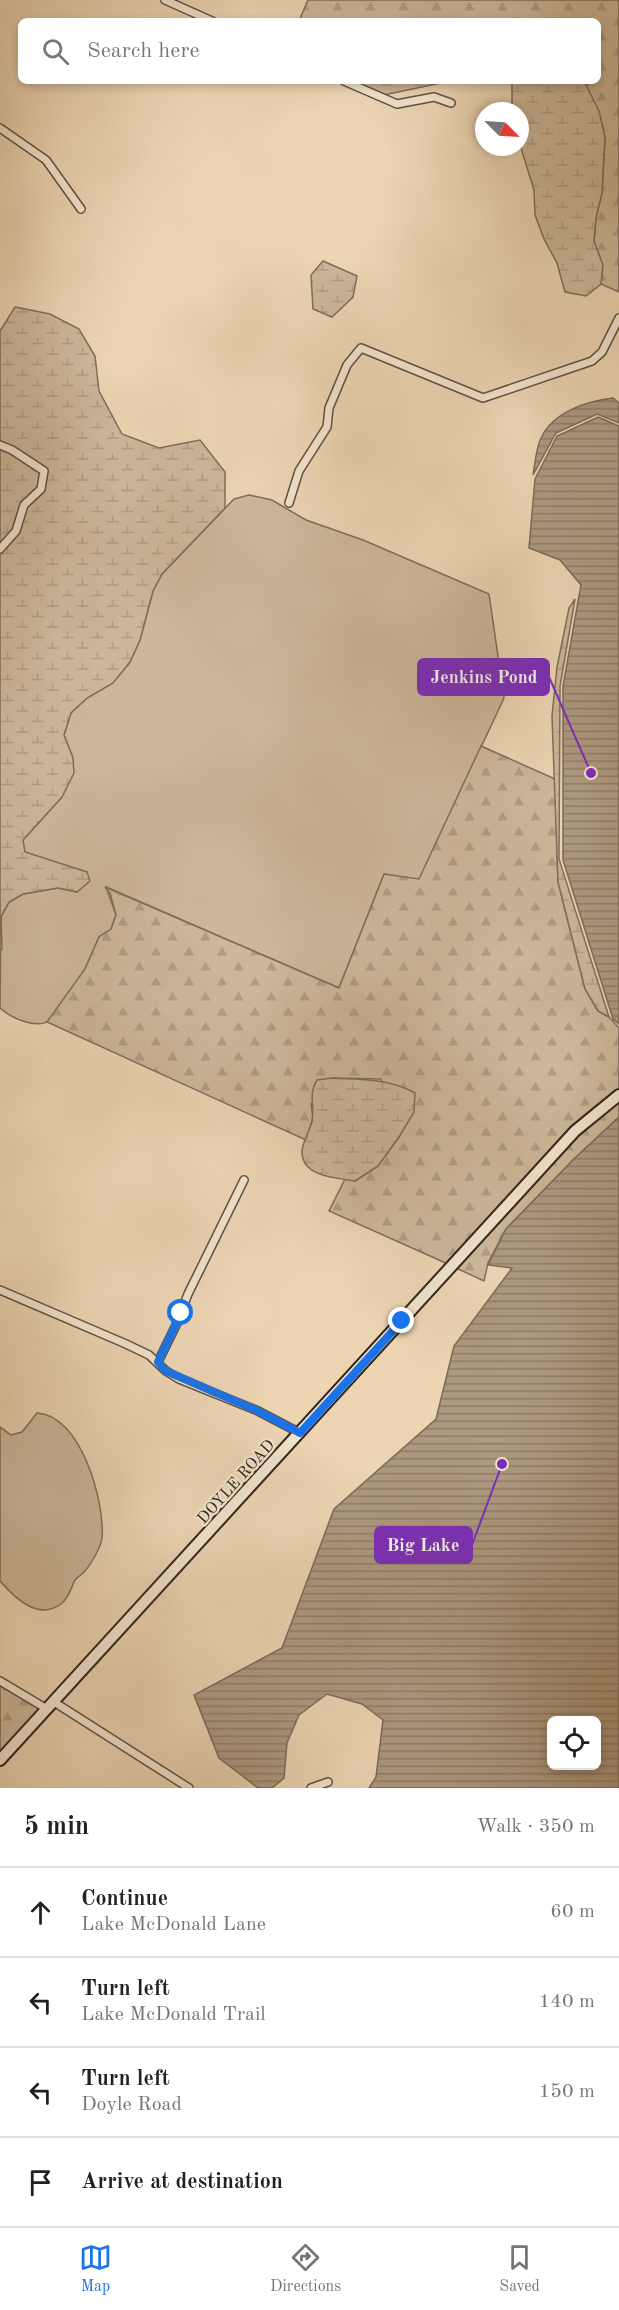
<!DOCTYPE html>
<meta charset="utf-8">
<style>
body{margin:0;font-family:"Old Standard TT",serif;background:#f6f6f6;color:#202124}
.controls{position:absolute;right:18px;bottom:18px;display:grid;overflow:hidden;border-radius:9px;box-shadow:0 3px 9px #0003}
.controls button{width:54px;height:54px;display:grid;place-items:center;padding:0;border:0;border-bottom:2px solid #e0e0e0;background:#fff;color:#202124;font:30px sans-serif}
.compass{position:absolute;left:475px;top:102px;width:54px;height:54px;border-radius:50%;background:#fff;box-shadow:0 3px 9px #0003;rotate:114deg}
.stop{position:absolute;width:18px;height:18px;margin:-14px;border:4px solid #1a73e8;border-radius:50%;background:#fff}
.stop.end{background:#1a73e8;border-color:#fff;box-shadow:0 2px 6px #0008}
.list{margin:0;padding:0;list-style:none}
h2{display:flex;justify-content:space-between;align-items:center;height:78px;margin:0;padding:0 24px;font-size:26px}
h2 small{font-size:20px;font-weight:400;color:#757577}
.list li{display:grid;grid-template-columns:39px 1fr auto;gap:18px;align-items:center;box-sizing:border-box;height:90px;padding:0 24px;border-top:2px solid #e0e0e0}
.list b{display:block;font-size:22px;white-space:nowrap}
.list p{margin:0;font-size:20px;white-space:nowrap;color:#757577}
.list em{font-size:20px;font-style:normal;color:#757577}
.icon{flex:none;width:33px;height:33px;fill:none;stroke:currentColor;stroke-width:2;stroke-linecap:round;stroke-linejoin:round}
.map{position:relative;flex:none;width:619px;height:1788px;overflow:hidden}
.search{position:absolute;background:#fff;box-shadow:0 3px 9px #0003;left:18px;right:18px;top:18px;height:66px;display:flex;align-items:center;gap:15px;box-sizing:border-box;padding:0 21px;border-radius:9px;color:#757577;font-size:22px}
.sheet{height:438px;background:#fff}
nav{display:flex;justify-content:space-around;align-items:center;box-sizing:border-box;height:84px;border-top:2px solid #e0e0e0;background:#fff;font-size:16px;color:#757577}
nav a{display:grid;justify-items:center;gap:3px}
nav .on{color:#1a73e8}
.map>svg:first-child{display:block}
</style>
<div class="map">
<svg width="619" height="1788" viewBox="0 0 619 1788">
<defs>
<pattern id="forest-firs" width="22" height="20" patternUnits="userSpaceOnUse" patternTransform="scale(1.5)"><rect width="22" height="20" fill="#cdb79a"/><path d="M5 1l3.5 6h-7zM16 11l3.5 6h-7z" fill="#b09d84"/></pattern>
<pattern id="wetland-marsh" width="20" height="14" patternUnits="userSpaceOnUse" patternTransform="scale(1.5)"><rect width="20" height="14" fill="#cdb79a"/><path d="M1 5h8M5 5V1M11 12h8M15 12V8" fill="none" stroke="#b09d84"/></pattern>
<pattern id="water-rules" width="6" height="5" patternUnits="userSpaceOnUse" patternTransform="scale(1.5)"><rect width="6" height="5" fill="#ad9980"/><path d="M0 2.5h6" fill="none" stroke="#8d7d68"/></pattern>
</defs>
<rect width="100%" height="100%" fill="#edd5b4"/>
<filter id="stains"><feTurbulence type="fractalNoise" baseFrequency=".00333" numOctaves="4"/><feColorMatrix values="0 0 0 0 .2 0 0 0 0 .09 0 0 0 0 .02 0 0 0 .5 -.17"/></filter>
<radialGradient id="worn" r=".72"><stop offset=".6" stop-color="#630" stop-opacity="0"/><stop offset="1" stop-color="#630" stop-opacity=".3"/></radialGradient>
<!-- grass -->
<path fill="#cdb79a" stroke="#7e6e5a" stroke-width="1.5" d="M 249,495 L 272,500 L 306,520 L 363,540 L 489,594 L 504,698 L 419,880 L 384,874 L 339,988 L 106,887 L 116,915 L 111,929 L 99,937 L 85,969 L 50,1020 C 37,1030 11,1018 0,1008 L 1,917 L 9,902 L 23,894 L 58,888 L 77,892 L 87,872 L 24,852 L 23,840 L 62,797 L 73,758 L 64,735 L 71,713 L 87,698 L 113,683 L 130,662 L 140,640 L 153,591 L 162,574 L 234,499 Z
M 37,1413 C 81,1415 105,1502 102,1538 C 101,1547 91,1564 85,1571 C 82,1574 78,1577 75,1580 C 71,1588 69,1598 61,1604 C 38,1621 15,1598 0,1581 L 0,1427 L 11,1435 L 22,1432 Z"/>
<!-- forest -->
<path fill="url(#forest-firs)" stroke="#7e6e5a" stroke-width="1.5" d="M 308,0 L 619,0 L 619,292 L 601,284 L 602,265 L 594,241 L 596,218 L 602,193 L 605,137 L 584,81 L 598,81 L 598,21 L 299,21 Z
M 353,81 L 450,81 L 384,95 Z
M 481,746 L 555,779 L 558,882 L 585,989 L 598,1011 L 609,1017 L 619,1028 L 619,1090 L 448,1264 L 329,1211 L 345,1179 L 355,1181 L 378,1166 L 399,1137 L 381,1079 L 332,1078 L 311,1104 L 313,1118 L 306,1140 L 47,1022 L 85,969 L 99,937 L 111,929 L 116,915 L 110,893 L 105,887 L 339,988 L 384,874 L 419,879 Z
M 619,1100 L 619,1117 L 574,1159 L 506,1229 L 488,1263 L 484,1281 L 456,1268 L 578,1134 Z
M 0,1685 L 40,1709 L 0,1755 Z"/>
<!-- wetland -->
<path fill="url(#wetland-marsh)" stroke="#7e6e5a" stroke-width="1.5" d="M 512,81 L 584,81 L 599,111 L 605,137 L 602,193 L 596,218 L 594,241 L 603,265 L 601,284 L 586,296 L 565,292 L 557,263 L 544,239 L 535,215 L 534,190 L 520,145 L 520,111 L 512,111 Z
M 323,261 L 357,276 L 353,297 L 332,317 L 313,309 L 311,275 Z
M 15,307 L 50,314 L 79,329 L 95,356 L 99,391 L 122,434 L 159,448 L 200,440 L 225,472 L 225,508 L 162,574 L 153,591 L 140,640 L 130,662 L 113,683 L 87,698 L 71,713 L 64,735 L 73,758 L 74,773 L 62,797 L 23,840 L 25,852 L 87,872 L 90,881 L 77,892 L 58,888 L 23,894 L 9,902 L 1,917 L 2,949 L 0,951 L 0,331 Z
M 575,599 L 560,686 L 559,859 L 609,1017 L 598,1011 L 585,989 L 558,882 L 552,716 L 557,667 L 569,608 Z
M 332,1078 C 362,1080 388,1078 415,1093 L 414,1112 L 399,1137 L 378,1166 L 355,1181 C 337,1178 302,1177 302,1152 C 302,1142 310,1131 312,1121 C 315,1105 308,1094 317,1080 Z"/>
<!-- water -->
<path fill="url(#water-rules)" stroke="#7b6b57" stroke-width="1.5" fill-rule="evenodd" d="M 613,398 L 619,403 L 619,423 L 597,414 L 556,433 L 533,475 C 535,464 536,448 541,438 C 553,412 587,401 613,398 Z
M 598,417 L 619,426 L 619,1024 L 613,1019 L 563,860 L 563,686 L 581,585 L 560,560 L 529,548 L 535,479 L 557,436 Z
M 619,1117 L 619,1788 L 369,1788 L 376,1777 L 383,1720 L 362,1704 L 327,1694 L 299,1715 L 287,1743 L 284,1778 L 272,1788 L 258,1788 L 219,1758 L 194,1695 L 282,1648 L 334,1509 L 436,1419 L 454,1346 L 512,1268 L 488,1265 L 506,1229 L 574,1159 ZM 552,1720 L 596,1720 L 596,1766 L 552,1766 Z"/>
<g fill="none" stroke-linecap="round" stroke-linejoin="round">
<!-- street casing -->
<g stroke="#5f5140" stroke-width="10">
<path id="street" d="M 165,0 L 212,21
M 344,81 L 397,104 L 434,97 L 451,103
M 0,128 L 46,160 L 81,209
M 0,445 L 12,450 L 44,471 L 41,489 L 24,505 L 16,531 L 0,549
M 289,503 L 299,471 L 327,427 L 329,408 L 347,365 L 361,348 L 483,398 L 592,361 L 602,352 L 619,318
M 0,1290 L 126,1344 L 149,1355 L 166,1371 L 179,1379 L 258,1411 L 300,1433
M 158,1362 L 177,1323 L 188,1294 L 244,1180
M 0,1681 L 47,1709
M 54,1702 L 189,1788
M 311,1788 L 328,1782"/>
</g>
<!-- secondary casing -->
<g stroke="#30251a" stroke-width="14">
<path id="secondary" d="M 0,1760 L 575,1131 L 619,1095"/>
</g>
<!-- street -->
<use href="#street" stroke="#f3e4ce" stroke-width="7"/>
<!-- secondary -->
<use href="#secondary" stroke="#f3e4ce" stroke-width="10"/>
</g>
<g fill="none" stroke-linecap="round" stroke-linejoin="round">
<!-- route -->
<path stroke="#1a73e8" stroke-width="8" d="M 181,1313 L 158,1362 L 166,1371 L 258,1411 L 300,1433 L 402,1321"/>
</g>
<g text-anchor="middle" stroke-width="5" stroke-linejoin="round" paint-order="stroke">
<!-- street labels -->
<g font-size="16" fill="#30251a" stroke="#f3e4ce">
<text transform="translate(235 1481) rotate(-48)" y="6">DOYLE ROAD</text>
</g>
</g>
<!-- callouts -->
<path fill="none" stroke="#7b2cbf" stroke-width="2" d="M591 773L549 677M502 1464L472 1545"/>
<g fill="#7b2cbf" stroke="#f3e4ce" stroke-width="2">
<circle cx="591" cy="773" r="6"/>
<circle cx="502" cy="1464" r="6"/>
</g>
<g fill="#7b2cbf" stroke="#7b2cbf" stroke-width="2">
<rect x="418" y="659" width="131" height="36" rx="6"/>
<rect x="375" y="1527" width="97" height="36" rx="6"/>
</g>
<g font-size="18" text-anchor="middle" font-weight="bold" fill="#fff">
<text x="484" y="683">Jenkins Pond</text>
<text x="423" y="1551">Big Lake</text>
</g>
<rect width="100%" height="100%" filter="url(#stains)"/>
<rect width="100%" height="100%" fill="url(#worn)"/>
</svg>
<div class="controls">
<button><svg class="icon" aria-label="locate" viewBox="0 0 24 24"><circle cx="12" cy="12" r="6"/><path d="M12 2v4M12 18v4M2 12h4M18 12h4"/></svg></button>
</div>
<svg class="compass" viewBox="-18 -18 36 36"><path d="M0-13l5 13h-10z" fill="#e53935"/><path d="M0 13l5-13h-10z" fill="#757577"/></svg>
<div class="stop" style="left:181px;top:1313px"></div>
<div class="stop end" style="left:402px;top:1321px"></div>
<div class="search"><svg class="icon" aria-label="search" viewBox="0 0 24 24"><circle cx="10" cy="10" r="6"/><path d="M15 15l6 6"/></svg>Search here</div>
</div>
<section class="sheet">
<h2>5 min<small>Walk · 350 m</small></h2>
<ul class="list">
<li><svg class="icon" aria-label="ahead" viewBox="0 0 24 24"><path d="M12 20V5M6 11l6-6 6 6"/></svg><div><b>Continue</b><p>Lake McDonald Lane</p></div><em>60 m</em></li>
<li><svg class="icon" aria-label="left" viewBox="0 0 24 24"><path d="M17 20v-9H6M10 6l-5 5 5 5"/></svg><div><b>Turn left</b><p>Lake McDonald Trail</p></div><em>140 m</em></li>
<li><svg class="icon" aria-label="left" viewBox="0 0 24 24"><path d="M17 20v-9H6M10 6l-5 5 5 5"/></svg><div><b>Turn left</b><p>Doyle Road</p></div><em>150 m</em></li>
<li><svg class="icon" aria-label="arrive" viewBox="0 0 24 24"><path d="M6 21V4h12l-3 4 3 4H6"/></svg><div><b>Arrive at destination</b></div></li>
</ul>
</section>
<nav>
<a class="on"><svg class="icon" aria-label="map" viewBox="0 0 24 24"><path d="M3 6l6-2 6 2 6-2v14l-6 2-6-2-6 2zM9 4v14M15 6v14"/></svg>Map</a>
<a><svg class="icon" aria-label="directions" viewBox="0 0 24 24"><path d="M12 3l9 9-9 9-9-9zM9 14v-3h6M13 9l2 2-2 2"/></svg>Directions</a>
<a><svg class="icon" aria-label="saved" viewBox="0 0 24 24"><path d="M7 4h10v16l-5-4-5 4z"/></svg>Saved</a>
</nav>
